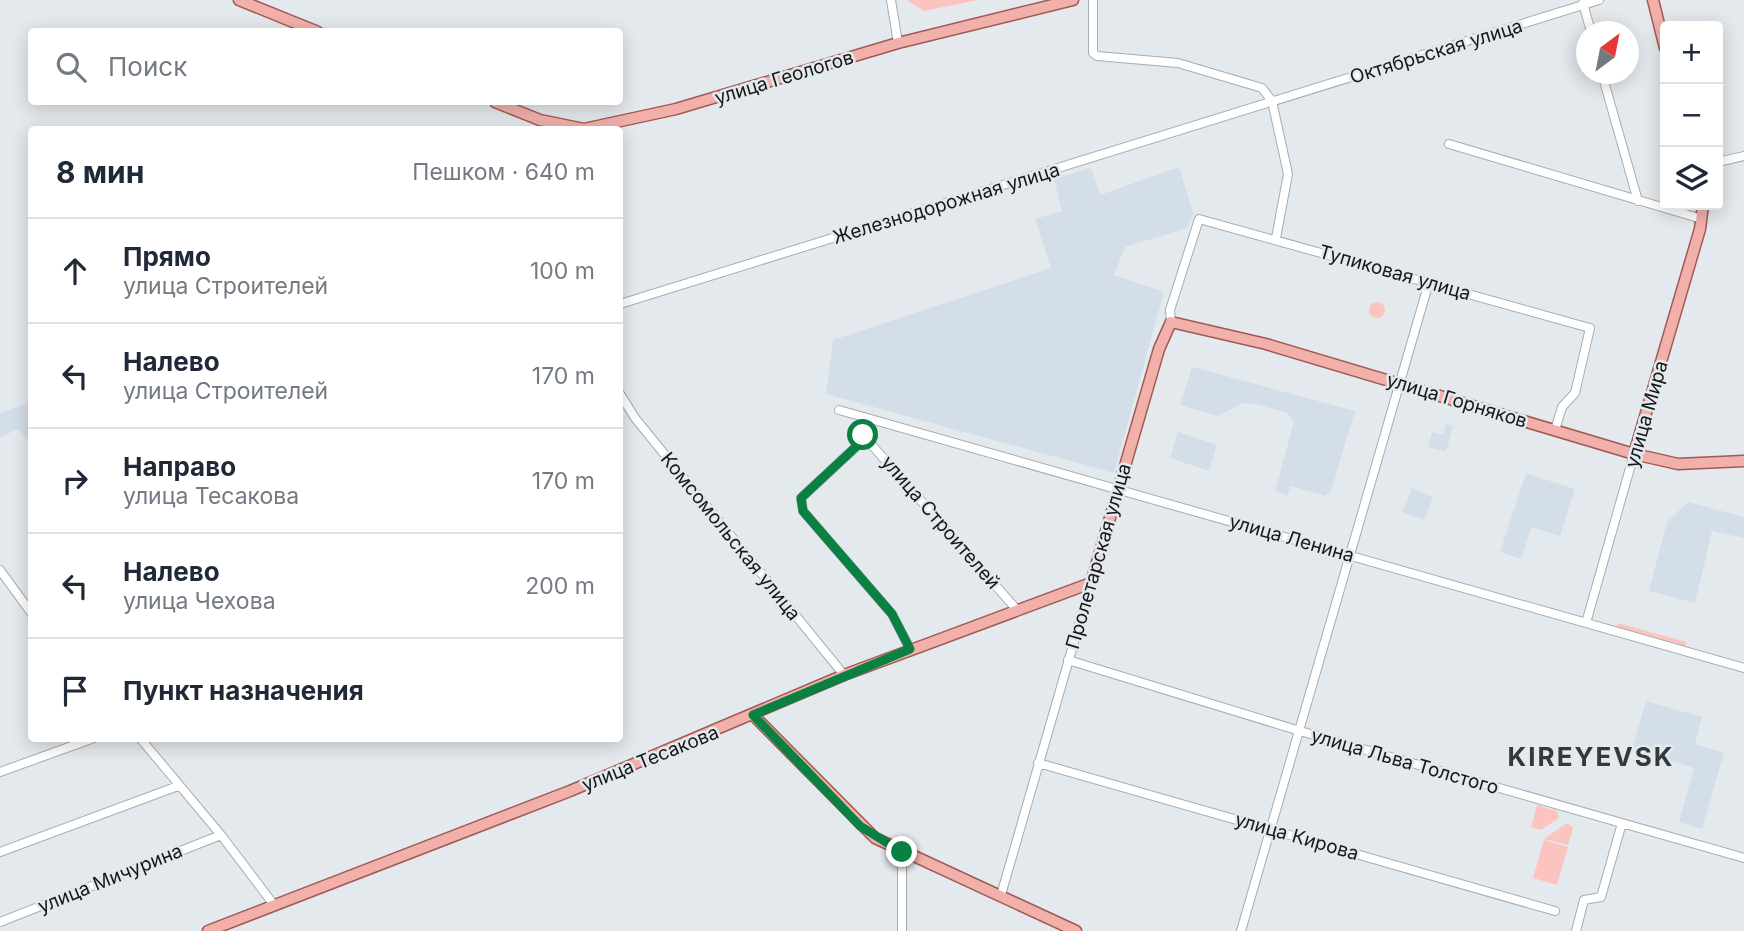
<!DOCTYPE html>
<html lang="ru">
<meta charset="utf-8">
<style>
body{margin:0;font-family:Inter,sans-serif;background:#f6f6f7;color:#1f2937}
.controls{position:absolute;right:21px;top:21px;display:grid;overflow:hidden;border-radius:7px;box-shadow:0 4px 18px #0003}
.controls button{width:63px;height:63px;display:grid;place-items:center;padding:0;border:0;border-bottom:2px solid #e0e1e3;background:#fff;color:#1f2937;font:35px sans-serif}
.compass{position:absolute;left:1576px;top:21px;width:63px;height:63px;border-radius:50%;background:#fff;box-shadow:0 4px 18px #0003;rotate:32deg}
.stop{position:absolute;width:21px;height:21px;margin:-16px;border:5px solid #0b8043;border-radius:50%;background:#fff}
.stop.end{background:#0b8043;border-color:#fff;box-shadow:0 2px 7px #0008}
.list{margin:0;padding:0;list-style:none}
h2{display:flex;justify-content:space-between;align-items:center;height:91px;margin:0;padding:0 28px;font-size:30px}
h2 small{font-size:23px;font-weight:400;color:#747a83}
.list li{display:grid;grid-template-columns:46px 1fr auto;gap:21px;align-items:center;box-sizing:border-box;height:105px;padding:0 28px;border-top:2px solid #e0e1e3}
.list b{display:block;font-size:26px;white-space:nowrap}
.list p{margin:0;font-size:23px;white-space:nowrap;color:#747a83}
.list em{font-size:23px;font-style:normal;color:#747a83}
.icon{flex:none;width:38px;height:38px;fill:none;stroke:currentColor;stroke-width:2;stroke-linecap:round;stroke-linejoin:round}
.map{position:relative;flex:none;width:1744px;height:931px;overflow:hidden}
.search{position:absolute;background:#fff;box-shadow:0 4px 18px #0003;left:28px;top:28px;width:595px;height:77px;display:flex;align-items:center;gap:18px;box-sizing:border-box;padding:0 24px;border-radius:7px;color:#747a83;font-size:26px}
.panel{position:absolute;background:#fff;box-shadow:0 4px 18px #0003;left:28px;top:126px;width:595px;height:616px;border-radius:7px}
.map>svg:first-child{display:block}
</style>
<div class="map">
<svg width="1744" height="931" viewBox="0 0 1744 931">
<rect width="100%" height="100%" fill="#e4e9ed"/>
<!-- built -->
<path fill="#d4dee8" d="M 1179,167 L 1193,213 L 1187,228 L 1125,247 L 1114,275 L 1164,292 L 1114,473 L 826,394 L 833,340 L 1051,268 L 1035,219 L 1062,211 L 1054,179 L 1091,168 L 1100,195 Z
M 1192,367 L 1355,411 L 1331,491 L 1325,496 L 1291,486 L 1288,495 L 1275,491 L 1294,422 L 1287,413 L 1256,404 L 1243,403 L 1218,416 L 1180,405 Z
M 31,402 L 31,442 L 17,429 L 0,438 L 0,413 Z
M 1446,424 L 1453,426 L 1446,452 L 1428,447 L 1432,432 L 1443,435 Z
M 1178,432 L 1217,445 L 1209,471 L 1170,458 Z
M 1526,473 L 1575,489 L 1560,536 L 1531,527 L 1521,559 L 1500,552 Z
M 1412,488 L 1433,497 L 1424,520 L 1402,512 Z
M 1688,502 L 1744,517 L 1744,538 L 1712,531 L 1695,603 L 1649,591 L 1667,522 Z
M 1646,701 L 1702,717 L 1695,744 L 1724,753 L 1702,829 L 1679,822 L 1694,768 L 1632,749 Z"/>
<!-- green -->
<path fill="#fcc4be" d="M 907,0 L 978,0 L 924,11 Z
M1369 310a8 8 0 1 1 16 0a8 8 0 1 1-16 0Z
M 1618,623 L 1686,642 L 1685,648 L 1616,628 Z
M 1537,805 L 1557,811 L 1559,818 L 1541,830 L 1531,827 Z
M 1567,823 L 1573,828 L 1568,845 L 1544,839 Z
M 1544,840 L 1568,847 L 1557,885 L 1533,878 Z"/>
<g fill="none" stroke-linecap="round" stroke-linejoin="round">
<!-- minor casing -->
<g stroke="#a7acaf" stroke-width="10">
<path id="minor" d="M 891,0 L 898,43
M 1093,0 L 1093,53 L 1097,56 L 1178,63 L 1262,88 L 1272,101 L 1288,174 L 1276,238
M 1583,3 L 1591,32
M 1602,74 L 1638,201
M 1449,144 L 1702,219
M 1718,162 L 1744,156
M 620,304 L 1599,0
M 1171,322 L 1170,310 L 1199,219 L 1590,328 L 1575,393 L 1562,407 L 1555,430
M 620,394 L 635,418 L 844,675
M 839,410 L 1744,668
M 868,419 L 859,444 L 801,498 L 803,511 L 892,614 L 910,649
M 863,435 L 1018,611
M 0,570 L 32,614
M 1586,623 L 1634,454
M 1068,660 L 1300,731 L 1744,858
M 140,738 L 221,835 L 274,905
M 1038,763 L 1555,911
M 0,772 L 94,738
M 0,852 L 178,786
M 902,852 L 902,931
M 1001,895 L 1091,583
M 0,922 L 221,835
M 1241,931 L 1429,282
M 1576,931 L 1584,900 L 1601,897 L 1622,823"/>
</g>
<!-- major casing -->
<g stroke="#a05954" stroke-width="13">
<path id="major" d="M 239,0 L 318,32
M 1653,0 L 1665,48
M 495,102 L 540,120 L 584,129 L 676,109 L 898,43 L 1073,0
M 1634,454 L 1700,229 L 1703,205
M 753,715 L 875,838 L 1076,931
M 208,931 L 570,791 L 844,675 L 1091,583 L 1159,349 L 1171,322 L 1266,344 L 1634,454 L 1678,464 L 1744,461"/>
</g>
<!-- minor -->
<use href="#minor" stroke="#fff" stroke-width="8"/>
<!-- major -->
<use href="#major" stroke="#f2b0ab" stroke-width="10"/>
</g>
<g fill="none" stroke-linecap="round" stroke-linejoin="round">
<!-- route -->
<path stroke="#0b8043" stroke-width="9" d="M 863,435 L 859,444 L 801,498 L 803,511 L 892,614 L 910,649 L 753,715 L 860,826 L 902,852"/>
</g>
<g text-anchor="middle" stroke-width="5" stroke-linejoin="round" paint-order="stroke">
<!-- street labels -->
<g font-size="19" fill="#17181a" stroke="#e4e9ed">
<text transform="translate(1436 51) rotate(-17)" y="7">Октябрьская улица</text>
<text transform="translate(784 77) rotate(-17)" y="7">улица Геологов</text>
<text transform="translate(946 203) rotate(-17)" y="7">Железнодорожная улица</text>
<text transform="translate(1395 272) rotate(16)" y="7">Тупиковая улица</text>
<text transform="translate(1457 400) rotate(17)" y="7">улица Горняков</text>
<text transform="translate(1646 414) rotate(-74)" y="7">улица Мира</text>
<text transform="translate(941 522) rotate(49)" y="7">улица Строителей</text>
<text transform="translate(731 536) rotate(51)" y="7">Комсомольская улица</text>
<text transform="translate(1292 538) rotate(16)" y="7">улица Ленина</text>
<text transform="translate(1098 556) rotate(-74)" y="7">Пролетарская улица</text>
<text transform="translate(650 758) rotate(-22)" y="7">улица Тесакова</text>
<text transform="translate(1405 761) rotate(16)" y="7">улица Льва Толстого</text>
<text transform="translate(1297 836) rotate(16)" y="7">улица Кирова</text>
<text transform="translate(110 878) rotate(-22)" y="7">улица Мичурина</text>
</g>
<!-- district labels -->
<g font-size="26" font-weight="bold" letter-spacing="2" fill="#35383c" stroke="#e4e9ed">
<text x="1591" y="766">KIREYEVSK</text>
</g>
</g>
</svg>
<div class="controls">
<button>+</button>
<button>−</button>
<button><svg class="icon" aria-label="layers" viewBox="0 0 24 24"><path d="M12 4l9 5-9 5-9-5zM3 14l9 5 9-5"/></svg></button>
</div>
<svg class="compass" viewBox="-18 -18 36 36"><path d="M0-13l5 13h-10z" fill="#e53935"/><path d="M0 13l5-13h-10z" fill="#747a83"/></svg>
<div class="stop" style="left:863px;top:435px"></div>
<div class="stop end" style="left:902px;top:852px"></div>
<div class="search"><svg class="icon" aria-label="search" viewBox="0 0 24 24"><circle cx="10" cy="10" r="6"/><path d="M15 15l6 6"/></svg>Поиск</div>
<section class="panel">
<h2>8 мин<small>Пешком · 640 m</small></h2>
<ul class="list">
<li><svg class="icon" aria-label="ahead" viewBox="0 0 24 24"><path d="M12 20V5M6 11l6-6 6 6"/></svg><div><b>Прямо</b><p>улица Строителей</p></div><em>100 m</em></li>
<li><svg class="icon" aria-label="left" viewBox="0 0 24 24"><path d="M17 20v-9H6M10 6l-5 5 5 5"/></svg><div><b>Налево</b><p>улица Строителей</p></div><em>170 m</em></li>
<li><svg class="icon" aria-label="right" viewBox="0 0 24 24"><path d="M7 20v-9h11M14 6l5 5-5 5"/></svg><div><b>Направо</b><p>улица Тесакова</p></div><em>170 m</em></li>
<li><svg class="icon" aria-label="left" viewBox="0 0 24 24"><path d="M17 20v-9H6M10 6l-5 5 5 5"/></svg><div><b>Налево</b><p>улица Чехова</p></div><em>200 m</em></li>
<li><svg class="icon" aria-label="arrive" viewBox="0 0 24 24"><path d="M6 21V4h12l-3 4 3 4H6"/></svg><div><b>Пункт назначения</b></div></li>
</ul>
</section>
</div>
